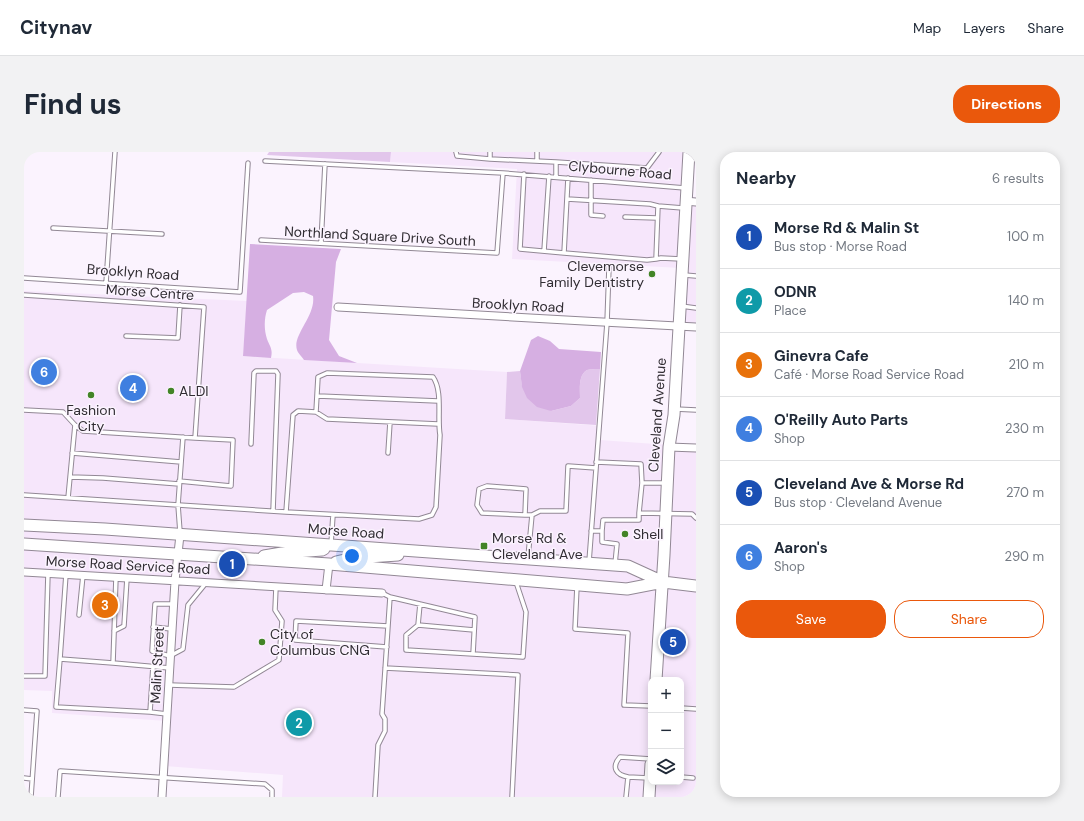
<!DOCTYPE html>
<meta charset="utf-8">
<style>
body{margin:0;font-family:"DM Sans",sans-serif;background:#f2f2f3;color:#1f2937}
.controls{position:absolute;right:12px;bottom:12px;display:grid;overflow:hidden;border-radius:8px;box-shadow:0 2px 10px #0003}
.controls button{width:36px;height:36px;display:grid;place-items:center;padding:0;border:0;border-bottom:1px solid #e0e1e3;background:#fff;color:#1f2937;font:20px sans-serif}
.you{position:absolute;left:328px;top:404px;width:14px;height:14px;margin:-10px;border:3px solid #fff;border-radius:50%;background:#1a73e8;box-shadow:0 0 0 6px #1a73e833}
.badge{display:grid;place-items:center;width:26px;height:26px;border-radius:50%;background:#ea580c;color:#fff;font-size:13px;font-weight:700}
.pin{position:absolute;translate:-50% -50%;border:2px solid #fff;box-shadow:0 1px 4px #0006}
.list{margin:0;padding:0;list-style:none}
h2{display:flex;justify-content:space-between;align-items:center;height:52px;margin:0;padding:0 16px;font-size:17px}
h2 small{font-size:13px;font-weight:400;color:#747a83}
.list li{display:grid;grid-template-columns:26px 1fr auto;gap:12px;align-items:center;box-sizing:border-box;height:64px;padding:0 16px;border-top:1px solid #e0e1e3}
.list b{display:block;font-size:15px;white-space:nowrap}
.list p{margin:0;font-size:13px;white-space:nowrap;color:#747a83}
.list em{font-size:13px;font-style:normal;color:#747a83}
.actions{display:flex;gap:8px;padding:12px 16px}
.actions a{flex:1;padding:9px 0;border:1px solid #ea580c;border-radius:16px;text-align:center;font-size:14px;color:#ea580c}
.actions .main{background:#ea580c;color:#fff}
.icon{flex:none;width:22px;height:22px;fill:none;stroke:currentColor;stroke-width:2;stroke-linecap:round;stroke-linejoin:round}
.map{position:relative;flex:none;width:672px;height:645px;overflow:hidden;border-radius:16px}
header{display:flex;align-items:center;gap:24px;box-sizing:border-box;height:56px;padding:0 20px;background:#fff;border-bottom:1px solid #e0e1e3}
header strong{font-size:19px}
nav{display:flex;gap:22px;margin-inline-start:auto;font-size:14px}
.intro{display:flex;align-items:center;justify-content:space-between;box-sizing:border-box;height:96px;padding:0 24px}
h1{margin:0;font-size:28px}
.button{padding:10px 18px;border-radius:16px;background:#ea580c;color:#fff;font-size:14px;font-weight:700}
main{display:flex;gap:24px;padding:0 24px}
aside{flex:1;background:#fff;border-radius:16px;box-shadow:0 2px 10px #0003}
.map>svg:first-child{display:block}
</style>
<header>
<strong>Citynav</strong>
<nav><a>Map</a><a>Layers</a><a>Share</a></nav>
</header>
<div class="intro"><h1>Find us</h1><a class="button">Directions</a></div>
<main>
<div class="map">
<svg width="672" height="645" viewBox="0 0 672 645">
<rect width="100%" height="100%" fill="#fbf3fe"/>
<!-- built -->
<path fill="#f6e6fb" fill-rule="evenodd" d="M 367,0 L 666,0 L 664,50 L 672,51 L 672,175 L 653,174 L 657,116 L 488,107 L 493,17 L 366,10 Z
M 0,139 L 223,149 L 219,204 L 483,220 L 481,267 L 578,274 L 576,288 L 672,295 L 672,645 L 258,645 L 259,623 L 141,614 L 143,569 L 28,561 L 28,539 L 0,538 ZM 627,528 L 657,528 L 657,630 L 627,630 Z"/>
<!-- green -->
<path fill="#e2c6eb" d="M 245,0 L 367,0 L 366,10 L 243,3 Z
M 576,217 L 572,273 L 481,267 L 483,220 L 496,219 L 498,234 L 527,259 L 547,254 L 556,246 C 556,238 554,223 563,218 C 566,217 572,217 576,217 Z"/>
<!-- forest -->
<path fill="#d6afe2" d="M 226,92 L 317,97 L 312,110 L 305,188 L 315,204 L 333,211 L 280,208 C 278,205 274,201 273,198 C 268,183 292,164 289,144 L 280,140 L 269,141 L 243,158 C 240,167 240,178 243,187 C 246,195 249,197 247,206 L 219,204 Z
M 514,184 L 526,189 L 535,197 L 577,200 L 576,217 C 572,217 566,217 563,218 C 554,223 556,238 556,246 L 547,254 L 527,259 L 513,255 L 503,246 L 498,235 L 496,219 L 507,188 Z"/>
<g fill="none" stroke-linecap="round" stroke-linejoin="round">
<!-- service casing -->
<g stroke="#928895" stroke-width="5.5">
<path id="service" d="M 432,0 L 433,4 L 466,7 L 532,10 L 532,25
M 466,7 L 466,0
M 241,9 L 479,21 L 661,36
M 513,9 L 513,0
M 532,10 L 623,16 L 635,0
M 500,22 L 496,97 L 540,101
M 544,26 L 540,101 L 623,108 L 632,107
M 567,28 L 567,63 L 579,64
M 543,47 L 626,52 L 634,54
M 601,65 L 633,66
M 29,76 L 138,82
M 237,88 L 473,101 L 479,21
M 297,91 L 301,12
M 520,99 L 525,24
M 657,107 L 637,106 L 632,107 L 634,54 L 659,56
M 660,123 L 672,124
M 0,126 L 216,140 L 224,11
M 82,131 L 91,0
M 0,143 L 180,155 L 171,286 L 59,279 L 51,273
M 657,154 L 672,156
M 102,184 L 154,186 L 156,153
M 294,244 L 414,249
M 651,257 L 672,258
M 0,258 L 39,260 L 51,273 L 44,346
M 227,292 L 230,221 L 232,219 L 252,219 L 254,222 L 249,359
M 48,301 L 157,310
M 364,301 L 366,270
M 572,310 L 617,312 L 618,331 L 643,331
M 46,325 L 79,326 L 155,332
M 155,329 L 207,334 L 209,288 L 171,286
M 618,331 L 615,361 L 668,362 L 672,366
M 0,343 L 262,360 L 395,367 L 408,363 L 412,355 L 416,283 C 413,266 419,239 409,225 L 303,221 L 294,225 L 292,260
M 262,360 L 269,263 L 274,259 L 292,260 L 303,267 L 414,272
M 501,363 L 502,337 L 463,334 L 455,337 L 453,353 L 458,361 L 501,363 L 508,363
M 567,379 L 578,379 L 579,368 L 615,368 L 615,361
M 578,379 L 578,390 L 593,392 L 591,412
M 156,380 L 154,353 L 159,285
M 307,392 L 309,363
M 504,405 L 508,363 L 516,359 L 542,359 L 544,314 L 572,316
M 565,410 L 583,171 L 585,115
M 42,422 L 36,507 L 89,511 L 92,425
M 553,434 L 551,477 L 604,481 L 600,553 L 627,554
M 366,445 L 451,465 L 449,502 L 499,505 L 502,460 L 492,430
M 150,452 L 131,452 L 128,499 L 146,504 L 159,497 L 164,453 L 182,431
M 396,452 L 394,473 L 382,483 L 382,498 L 449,502
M 55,463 L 59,423
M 394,473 L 450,478
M 129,475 L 148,477
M 90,479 L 100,474 L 103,426
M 363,495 L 271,488 L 272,469 L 364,474
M 36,507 L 32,555 L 126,560
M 89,511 L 146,516
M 129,514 L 126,560 L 143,562
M 361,516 L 494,523 L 488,645
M 0,524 L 21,524 L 24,421
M 145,533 L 210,535 L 255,508 L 258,469 L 251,458 L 252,435
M 657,556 L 672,557
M 0,558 L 13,559 L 7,645
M 604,625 C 592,623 587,615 596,605 L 627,607
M 657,625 L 669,626
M 0,626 L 8,627
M 34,645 L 36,619 L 241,632 L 248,638 L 248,645
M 351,645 L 354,593 L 361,579 L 361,567 L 358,562 L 366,445 L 358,441
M 602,645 L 604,625 L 625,626"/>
</g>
<!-- minor casing -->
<g stroke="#928895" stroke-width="9">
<path id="minor" d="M 661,49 L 672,50
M 314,155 L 560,169 L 672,175
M 645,295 L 672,296
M 0,420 L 358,441
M 302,438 L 305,412
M 138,645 L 151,429 L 156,383"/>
</g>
<!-- primary casing -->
<g stroke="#928895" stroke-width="13">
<path id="primary" d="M 0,373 L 81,377 L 604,414 L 639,430
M 0,392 L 305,412 L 603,437 L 639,430 L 672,434
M 240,404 L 258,401 L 298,398 L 300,397
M 312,410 L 329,406 L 374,403
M 632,528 L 640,403 L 645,295 L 650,263 L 665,0
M 625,645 L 627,612"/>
</g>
<!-- service -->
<use href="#service" stroke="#fff" stroke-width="3.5"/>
<!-- minor -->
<use href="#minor" stroke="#fff" stroke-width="7"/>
<!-- primary -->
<use href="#primary" stroke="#fff" stroke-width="11"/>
</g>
<!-- markers -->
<g fill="#428426" stroke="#fbf3fe" stroke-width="1.5">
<circle cx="628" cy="122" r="4"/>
<circle cx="147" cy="239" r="4"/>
<circle cx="67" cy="243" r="4"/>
<circle cx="601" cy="382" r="4"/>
<rect x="456" y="390" width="8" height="8" rx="2"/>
<circle cx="238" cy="490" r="4"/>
</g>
<g text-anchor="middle" stroke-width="3" stroke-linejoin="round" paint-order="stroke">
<!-- street labels -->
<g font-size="14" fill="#312d33" stroke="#fbf3fe">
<text transform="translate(596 18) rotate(5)" y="5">Clybourne Road</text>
<text transform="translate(356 84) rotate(3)" y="5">Northland Square Drive South</text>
<text transform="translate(109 120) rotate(4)" y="5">Brooklyn Road</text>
<text transform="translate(126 140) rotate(4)" y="5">Morse Centre</text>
<text transform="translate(494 153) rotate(3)" y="5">Brooklyn Road</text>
<text transform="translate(633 263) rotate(-86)" y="5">Cleveland Avenue</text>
<text transform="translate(322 379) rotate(4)" y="5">Morse Road</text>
<text transform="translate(104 413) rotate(3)" y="5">Morse Road Service Road</text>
<text transform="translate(133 513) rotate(-87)" y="5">Malin Street</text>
</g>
<!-- poi labels -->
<g font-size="14" fill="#312d33" stroke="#fbf3fe" text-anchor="start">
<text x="620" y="119" text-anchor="end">Clevemorse<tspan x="620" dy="16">Family Dentistry</tspan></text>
<text x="155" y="244">ALDI</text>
<text x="67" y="263" text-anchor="middle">Fashion<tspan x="67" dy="16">City</tspan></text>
<text x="609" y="387">Shell</text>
<text x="468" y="391">Morse Rd &amp;<tspan x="468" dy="16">Cleveland Ave</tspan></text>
<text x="246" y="487">City of<tspan x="246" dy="16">Columbus CNG</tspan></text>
</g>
</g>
</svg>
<div class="controls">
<button>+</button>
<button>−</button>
<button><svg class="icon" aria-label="layers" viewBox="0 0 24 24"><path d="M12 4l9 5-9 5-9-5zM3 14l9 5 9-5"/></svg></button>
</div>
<div class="you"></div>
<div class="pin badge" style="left:208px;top:412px;background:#1a4fb4">1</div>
<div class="pin badge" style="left:275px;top:571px;background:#0f9aa8">2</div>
<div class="pin badge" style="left:81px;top:453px;background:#e8710a">3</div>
<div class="pin badge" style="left:109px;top:236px;background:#3f7fe0">4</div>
<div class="pin badge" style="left:649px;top:490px;background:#1a4fb4">5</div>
<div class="pin badge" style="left:20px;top:220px;background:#3f7fe0">6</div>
</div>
<aside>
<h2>Nearby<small>6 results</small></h2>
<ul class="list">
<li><span class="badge" style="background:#1a4fb4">1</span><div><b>Morse Rd &amp; Malin St</b><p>Bus stop · Morse Road</p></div><em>100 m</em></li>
<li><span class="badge" style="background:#0f9aa8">2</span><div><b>ODNR</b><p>Place</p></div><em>140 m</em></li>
<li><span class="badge" style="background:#e8710a">3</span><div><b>Ginevra Cafe</b><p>Café · Morse Road Service Road</p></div><em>210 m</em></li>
<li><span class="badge" style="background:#3f7fe0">4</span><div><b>O'Reilly Auto Parts</b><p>Shop</p></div><em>230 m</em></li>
<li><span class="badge" style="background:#1a4fb4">5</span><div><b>Cleveland Ave &amp; Morse Rd</b><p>Bus stop · Cleveland Avenue</p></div><em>270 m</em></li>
<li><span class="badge" style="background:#3f7fe0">6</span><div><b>Aaron's</b><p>Shop</p></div><em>290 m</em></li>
</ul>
<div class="actions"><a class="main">Save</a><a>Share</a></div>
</aside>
</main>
